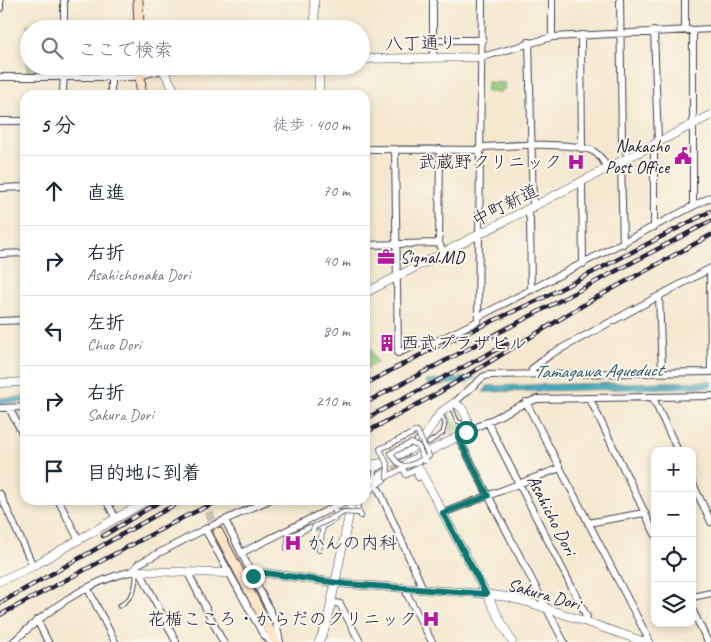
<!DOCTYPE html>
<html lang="ja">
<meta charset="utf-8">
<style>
body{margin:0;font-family:Caveat,"Klee One",sans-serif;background:#f6f6f7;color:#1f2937}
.controls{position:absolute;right:15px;bottom:15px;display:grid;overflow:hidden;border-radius:10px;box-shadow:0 2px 8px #0003}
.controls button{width:45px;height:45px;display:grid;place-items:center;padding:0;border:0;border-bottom:1px solid #e0e1e3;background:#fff;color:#1f2937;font:25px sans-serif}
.stop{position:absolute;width:15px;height:15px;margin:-11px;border:4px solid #0f766e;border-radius:50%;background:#fff}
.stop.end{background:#0f766e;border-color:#fff;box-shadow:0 1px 5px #0008}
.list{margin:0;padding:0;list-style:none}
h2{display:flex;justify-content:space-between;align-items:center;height:65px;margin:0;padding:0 20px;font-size:21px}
h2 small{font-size:16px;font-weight:400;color:#747a83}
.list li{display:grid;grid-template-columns:32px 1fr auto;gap:15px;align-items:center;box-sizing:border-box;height:70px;padding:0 20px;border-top:1px solid #e0e1e3}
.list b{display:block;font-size:19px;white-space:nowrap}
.list p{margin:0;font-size:16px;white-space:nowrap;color:#747a83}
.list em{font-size:16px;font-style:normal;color:#747a83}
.icon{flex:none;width:28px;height:28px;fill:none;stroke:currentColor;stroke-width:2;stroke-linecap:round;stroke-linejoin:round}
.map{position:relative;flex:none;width:711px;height:642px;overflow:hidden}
.search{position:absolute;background:#fff;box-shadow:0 2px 8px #0003;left:20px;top:20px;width:350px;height:55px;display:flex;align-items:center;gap:12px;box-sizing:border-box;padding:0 18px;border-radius:28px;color:#747a83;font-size:19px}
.panel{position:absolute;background:#fff;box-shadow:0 2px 8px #0003;left:20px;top:90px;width:350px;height:415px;border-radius:15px}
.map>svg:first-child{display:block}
</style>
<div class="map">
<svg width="711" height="642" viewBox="0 0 711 642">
<defs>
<pattern id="park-tufts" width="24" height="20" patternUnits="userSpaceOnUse" patternTransform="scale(1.25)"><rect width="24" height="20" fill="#96ca7a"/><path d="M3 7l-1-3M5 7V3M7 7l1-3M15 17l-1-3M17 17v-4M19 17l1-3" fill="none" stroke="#81ad6a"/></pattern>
<pattern id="water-rules" width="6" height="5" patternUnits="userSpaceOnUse" patternTransform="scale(1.25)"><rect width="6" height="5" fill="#42aec0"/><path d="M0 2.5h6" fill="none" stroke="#378d9d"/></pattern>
</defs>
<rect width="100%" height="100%" fill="#fbf7ec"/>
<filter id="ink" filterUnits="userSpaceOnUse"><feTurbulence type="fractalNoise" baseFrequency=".02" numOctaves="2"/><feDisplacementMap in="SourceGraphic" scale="10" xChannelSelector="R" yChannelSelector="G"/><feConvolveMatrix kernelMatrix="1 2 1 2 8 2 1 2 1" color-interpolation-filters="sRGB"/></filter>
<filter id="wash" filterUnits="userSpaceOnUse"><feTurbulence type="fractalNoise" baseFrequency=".0096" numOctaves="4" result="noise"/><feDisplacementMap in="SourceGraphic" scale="20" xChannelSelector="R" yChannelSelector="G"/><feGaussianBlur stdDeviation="1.12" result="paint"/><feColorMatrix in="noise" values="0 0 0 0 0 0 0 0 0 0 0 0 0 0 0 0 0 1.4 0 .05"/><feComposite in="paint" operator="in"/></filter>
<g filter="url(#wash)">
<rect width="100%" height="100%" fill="#f4e8cf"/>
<!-- grass -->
<path fill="#96ca7a" stroke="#5c765a" d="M 449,414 L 453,421 L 461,427 L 450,434 L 451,426 L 446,416 Z"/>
<!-- park -->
<path fill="url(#park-tufts)" stroke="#5c765a" d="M 61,23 L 61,29 L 29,29 L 29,66 L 62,66 L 62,70 L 58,74 L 27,74 L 28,24 Z
M 487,82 L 505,83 L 505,89 L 501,89 L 501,92 L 487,91 Z
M 369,346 L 377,363 L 365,369 L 365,348 Z"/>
<!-- water -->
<path fill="url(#water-rules)" stroke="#32687e" d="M 474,377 L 489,386 L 711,381 L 711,387 L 484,392 L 465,382 L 429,387 L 426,381 Z
M 25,397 L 25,402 L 0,403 L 0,398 Z"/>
<!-- pier -->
<path fill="#f4e8cf" d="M 477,376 L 489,383 L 482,393 L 467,383 Z"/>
</g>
<g filter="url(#ink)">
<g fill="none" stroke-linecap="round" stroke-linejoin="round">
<!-- pedestrian-tunnel -->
<path stroke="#cac0b1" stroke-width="4.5" stroke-dasharray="4.5 2" stroke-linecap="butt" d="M 390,448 L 392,447"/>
<!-- tertiary-tunnel -->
<path stroke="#cac0b1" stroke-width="8" stroke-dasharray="8 4" stroke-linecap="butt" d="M 383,475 L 407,463"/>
<!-- secondary-tunnel -->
<path stroke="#cac0b1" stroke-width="9" stroke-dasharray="9 4.5" stroke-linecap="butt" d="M 202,500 L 218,531"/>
<!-- service casing -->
<g stroke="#424051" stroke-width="5">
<path id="service" d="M 451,406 L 457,421 L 466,425
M 428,443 L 443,433 L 445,423 L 441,414
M 398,458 L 407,454
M 371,467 L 375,470 L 373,478
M 375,470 L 384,466
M 119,606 C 134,597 136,589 136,572"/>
</g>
<!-- pedestrian casing -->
<g stroke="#424051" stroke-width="6">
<path id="pedestrian" d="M 417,440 L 426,457
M 412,466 L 418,478
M 365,495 L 387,477
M 360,500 L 357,509 L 361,516
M 287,548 L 289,537 L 308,528 L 322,527 L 337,518 L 335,512 L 344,512
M 319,550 L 323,526"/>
</g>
<!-- minor casing -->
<g stroke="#424051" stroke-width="8">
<path id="minor" d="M 64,0 L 64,29
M 433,0 L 433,58
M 552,0 L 552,37
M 620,0 L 622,143 L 626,152
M 685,0 L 685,30
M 0,8 L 0,0
M 693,30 L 693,206
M 654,31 L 658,142
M 581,35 L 582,149
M 433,40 L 483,40
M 529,42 L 533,208
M 482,57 L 552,37 L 711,29
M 111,76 L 111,95
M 0,77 L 133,77 L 163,70
M 63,95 L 64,66
M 0,121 L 25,121
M 654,144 L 654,227
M 481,147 C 505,146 573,141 593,151 C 600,155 604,161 607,169
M 365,149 L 481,150
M 395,149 L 398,353 L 424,342 L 433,343 L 478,321 L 478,317 L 711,197
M 440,149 L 439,243 L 444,253
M 621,162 L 623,244
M 582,182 L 583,264
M 0,188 L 25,187
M 527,211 L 530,219 L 531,290
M 365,245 L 439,243
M 0,254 L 25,253
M 710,269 L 711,372
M 659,296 L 662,372
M 478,317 L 482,0
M 0,321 L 25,320
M 532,374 L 532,369 L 551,354 L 711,268
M 653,398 L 678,451
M 590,399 L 655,534
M 526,402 L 650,642
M 454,403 L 483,377 L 488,375 L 711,372
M 0,408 L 25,407
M 9,408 L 25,438
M 487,421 L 587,617 L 586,622
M 467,432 L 519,406 L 537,399 L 711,396
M 458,437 L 564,642
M 692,482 L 711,522
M 379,490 L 421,584 L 420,589
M 0,494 L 33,566
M 58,500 L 79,540
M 106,500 L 116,519
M 443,513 L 560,468
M 225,520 L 276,623 L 280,642
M 588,523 L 644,513
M 205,529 L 263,634 L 271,642
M 241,553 L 348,500
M 142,571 L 143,577 L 176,642
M 188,573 L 223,642
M 406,588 L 407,594 L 432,642
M 88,589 L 115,642
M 692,597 L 711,593
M 331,602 L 340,604 L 360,642
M 692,609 L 708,642
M 37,620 L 48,642
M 13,642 C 48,610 85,582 133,571 L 138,564 L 205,529 L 269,500"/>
</g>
<!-- tertiary casing -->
<g stroke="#424051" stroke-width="9">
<path id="tertiary" d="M 314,0 L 315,29
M 361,59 L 482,57
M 161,66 L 177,95
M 319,66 L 319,95
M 163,70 L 175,66
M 365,293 L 711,115
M 0,383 L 25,382
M 424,438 L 440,413 L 454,403 C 465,407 470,422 467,432 L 430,451
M 396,455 L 412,448
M 414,459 L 512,642
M 407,463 L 418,457
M 365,466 L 381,463
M 365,485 L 383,475
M 133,571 L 228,573
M 253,576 L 265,573 L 346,584 L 476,593 L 507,597 L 528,602 L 645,642
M 0,581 L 33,566 L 148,500
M 319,642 L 327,623 L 352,500"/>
</g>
<!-- secondary casing -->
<g stroke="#424051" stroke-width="11">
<path id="secondary" d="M 138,0 L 139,29
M 140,66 L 141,95
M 218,532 L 276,642"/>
</g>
<!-- service -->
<use href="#service" stroke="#fff" stroke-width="3"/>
<!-- pedestrian -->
<use href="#pedestrian" stroke="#fff" stroke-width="4.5"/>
<!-- minor -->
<use href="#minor" stroke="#fff" stroke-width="6"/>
<!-- tertiary -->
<use href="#tertiary" stroke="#fff" stroke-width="8"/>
<!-- secondary -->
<use href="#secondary" stroke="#ffe4c6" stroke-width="9"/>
<!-- rail casing -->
<g stroke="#22223b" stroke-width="4.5">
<path id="rail" d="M 365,384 L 434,348 L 545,297 L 711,211
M 365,403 L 711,221
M 365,419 L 507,344
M 365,433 L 440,392 L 590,301 L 711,235
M 103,536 L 162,500
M 0,603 L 183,500
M 0,615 L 184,517 L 221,500"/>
</g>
<!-- rail -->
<use href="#rail" stroke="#fbf7ec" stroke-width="2.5" stroke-dasharray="8" stroke-linecap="butt"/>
<!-- pedestrian-bridge casing -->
<g stroke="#424051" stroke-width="6" stroke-linecap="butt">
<path id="pedestrian-bridge" d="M 414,470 L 406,475 L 403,468 L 387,477 L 388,466 L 380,449 L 417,431 L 429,456 C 413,463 403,476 391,453 L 411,443 L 418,446 L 423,457 L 424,461 L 426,461
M 313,531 L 314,527 L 344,512 L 359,513"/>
</g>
<!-- pedestrian-bridge -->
<use href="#pedestrian-bridge" stroke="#fff" stroke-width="4.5"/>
</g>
</g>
<g fill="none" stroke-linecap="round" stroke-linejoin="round" filter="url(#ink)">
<!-- route -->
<path stroke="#0f766e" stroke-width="6" d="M 253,576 L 265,573 L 346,584 L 486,594 L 443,513 L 488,496 L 458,437 L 466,432"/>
</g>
<!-- icons -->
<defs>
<g id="civic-bare" transform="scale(1.35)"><path d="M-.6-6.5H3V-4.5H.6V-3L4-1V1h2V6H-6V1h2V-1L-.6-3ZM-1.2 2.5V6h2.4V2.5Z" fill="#b5179e" stroke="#fbf7ec" stroke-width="2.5" paint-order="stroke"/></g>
<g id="hospital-bare" transform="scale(1.35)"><path d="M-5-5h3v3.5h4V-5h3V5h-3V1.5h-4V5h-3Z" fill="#b5179e" stroke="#fbf7ec" stroke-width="2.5" paint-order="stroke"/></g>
<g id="office-bare" transform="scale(1.35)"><path d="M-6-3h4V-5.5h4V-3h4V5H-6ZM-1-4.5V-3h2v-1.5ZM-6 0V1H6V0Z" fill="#b5179e" stroke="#fbf7ec" stroke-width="2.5" paint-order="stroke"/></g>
<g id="building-bare" transform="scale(1.35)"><path d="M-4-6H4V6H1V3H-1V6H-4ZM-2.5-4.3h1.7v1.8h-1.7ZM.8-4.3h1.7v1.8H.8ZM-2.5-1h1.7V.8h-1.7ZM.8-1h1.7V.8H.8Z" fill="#b5179e" stroke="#fbf7ec" stroke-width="2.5" paint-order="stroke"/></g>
</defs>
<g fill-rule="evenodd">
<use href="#civic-bare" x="683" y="156"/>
<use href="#hospital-bare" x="576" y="162"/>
<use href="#office-bare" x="386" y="257"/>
<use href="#building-bare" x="387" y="343"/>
<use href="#hospital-bare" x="293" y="543"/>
<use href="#hospital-bare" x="431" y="619"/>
</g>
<g text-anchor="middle" stroke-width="4" stroke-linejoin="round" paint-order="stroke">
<!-- street labels -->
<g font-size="18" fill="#22223b" stroke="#fbf7ec">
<text transform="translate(421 43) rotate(-1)" y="6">八丁通り</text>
<text transform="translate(505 205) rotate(-27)" y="6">中町新道</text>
<text transform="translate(552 515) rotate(63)" y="6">Asahicho Dori</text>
<text transform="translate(544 594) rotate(16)" y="6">Sakura Dori</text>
</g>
<!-- poi labels -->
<g font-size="18" fill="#22223b" stroke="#fbf7ec" text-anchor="end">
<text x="669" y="152">Nakacho<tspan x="669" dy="21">Post Office</tspan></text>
<text x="562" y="168">武蔵野クリニック</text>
<text x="400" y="263" text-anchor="start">Signal.MD</text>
<text x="401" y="349" text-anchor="start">西武プラザビル</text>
<text x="307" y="549" text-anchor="start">かんの内科</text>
<text x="417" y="625">花楯こころ・からだのクリニック</text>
</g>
<!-- water labels -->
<g font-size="19" font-style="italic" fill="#2f5a70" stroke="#fbf7ec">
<text transform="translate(598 370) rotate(-1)" y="7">Tamagawa Aqueduct</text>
</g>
</g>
</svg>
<div class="controls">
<button>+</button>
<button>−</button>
<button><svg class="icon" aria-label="locate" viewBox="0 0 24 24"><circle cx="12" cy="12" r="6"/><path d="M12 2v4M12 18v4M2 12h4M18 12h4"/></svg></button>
<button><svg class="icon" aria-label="layers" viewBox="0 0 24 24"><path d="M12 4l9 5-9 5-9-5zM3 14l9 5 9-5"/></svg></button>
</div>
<div class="stop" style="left:466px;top:432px"></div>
<div class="stop end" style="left:253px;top:576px"></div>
<div class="search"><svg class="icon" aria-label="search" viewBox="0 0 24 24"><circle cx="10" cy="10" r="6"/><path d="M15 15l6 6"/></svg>ここで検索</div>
<section class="panel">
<h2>5 分<small>徒歩 · 400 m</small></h2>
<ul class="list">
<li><svg class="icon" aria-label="ahead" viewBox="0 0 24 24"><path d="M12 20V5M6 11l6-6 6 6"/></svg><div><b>直進</b></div><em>70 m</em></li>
<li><svg class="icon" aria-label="right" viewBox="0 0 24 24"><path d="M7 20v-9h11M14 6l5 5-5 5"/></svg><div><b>右折</b><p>Asahichonaka Dori</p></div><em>40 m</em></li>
<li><svg class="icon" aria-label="left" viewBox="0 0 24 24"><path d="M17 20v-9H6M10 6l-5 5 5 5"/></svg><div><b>左折</b><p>Chuo Dori</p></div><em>80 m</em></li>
<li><svg class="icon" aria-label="right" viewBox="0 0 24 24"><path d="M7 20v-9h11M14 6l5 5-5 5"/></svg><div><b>右折</b><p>Sakura Dori</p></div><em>210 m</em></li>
<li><svg class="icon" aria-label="arrive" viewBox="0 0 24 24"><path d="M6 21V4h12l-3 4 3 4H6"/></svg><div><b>目的地に到着</b></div></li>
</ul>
</section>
</div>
